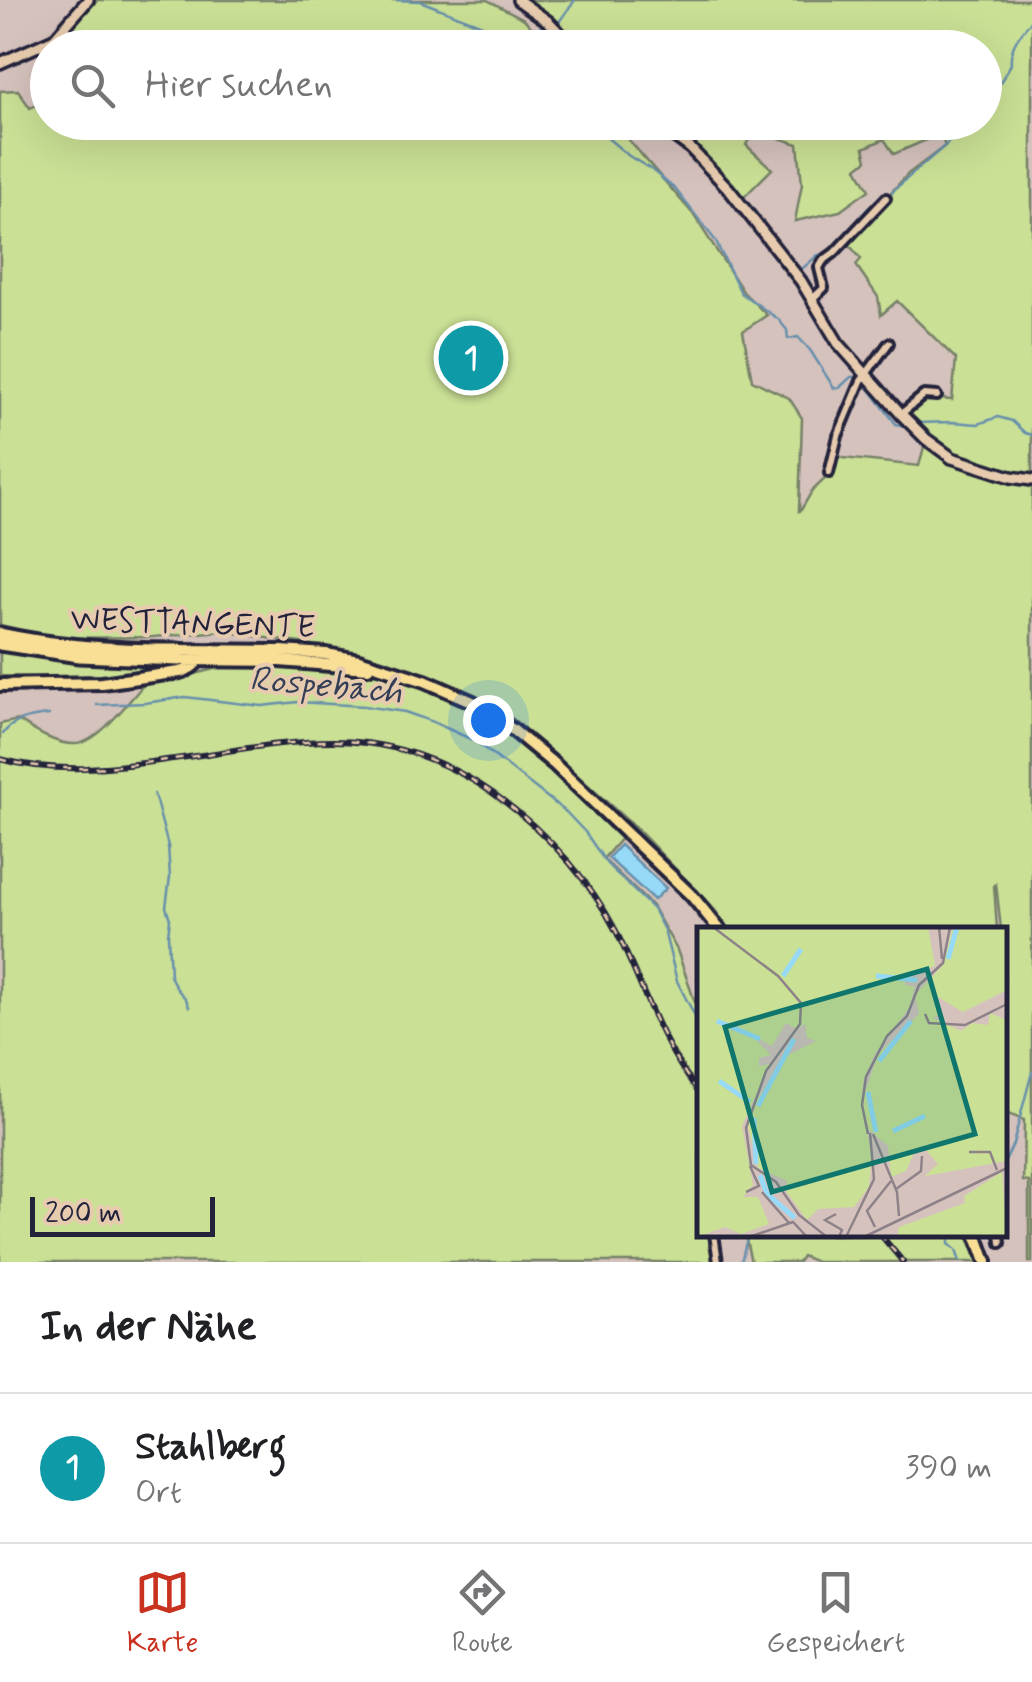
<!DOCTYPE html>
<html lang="de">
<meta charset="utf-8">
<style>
body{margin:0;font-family:Mynerve,sans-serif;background:#f6f6f6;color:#202124}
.scale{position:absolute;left:30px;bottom:25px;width:185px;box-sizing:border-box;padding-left:10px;border:5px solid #22223b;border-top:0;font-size:28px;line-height:35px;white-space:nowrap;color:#22223b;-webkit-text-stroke:8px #e7cbae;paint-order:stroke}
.you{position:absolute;left:488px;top:720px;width:35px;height:35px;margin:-25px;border:8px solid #fff;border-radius:50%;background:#1a73e8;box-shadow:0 0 0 15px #1a73e833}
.badge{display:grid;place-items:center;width:65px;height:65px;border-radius:50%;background:#c8321e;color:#fff;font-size:32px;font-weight:700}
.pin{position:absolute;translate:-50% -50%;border:5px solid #fff;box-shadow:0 2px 10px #0006}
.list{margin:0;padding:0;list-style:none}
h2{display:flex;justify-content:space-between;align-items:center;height:130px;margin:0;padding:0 40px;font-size:42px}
h2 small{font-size:32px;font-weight:400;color:#757577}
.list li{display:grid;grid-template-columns:65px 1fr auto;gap:30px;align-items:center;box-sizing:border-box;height:150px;padding:0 40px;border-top:2px solid #e0e0e0}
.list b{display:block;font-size:38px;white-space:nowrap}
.list p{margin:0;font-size:32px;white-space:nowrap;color:#757577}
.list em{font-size:32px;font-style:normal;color:#757577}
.icon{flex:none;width:55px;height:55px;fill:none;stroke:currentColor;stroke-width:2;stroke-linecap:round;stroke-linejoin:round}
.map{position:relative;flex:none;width:1032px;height:1262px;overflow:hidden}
.search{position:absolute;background:#fff;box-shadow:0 10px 40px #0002;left:30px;right:30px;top:30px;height:110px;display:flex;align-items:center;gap:25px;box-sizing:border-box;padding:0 35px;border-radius:55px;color:#757577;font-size:38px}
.sheet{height:280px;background:#fff}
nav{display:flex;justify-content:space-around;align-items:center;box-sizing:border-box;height:140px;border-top:2px solid #e0e0e0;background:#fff;font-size:28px;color:#757577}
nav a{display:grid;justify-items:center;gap:5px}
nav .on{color:#c8321e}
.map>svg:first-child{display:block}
</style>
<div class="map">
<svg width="1032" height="1262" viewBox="0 0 1032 1262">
<rect width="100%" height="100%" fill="#d6c2bd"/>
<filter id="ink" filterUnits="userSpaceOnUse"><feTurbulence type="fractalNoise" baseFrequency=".01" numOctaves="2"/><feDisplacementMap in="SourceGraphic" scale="20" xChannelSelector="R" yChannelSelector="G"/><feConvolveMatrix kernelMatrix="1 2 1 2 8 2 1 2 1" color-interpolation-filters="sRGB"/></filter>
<g filter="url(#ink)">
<!-- green -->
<path fill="#cae095" stroke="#768168" stroke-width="2.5" d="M 98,0 L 487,0 L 524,19 L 549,47 L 51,48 Z
M 524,0 L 1032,0 L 1032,477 C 977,472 942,451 905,412 L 924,397 L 952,400 L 956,359 L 897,301 L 881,315 L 878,297 L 856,265 L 861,259 L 846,241 L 908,174 L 945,146 L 940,134 L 894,154 L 884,139 L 864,148 L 867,160 L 857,168 L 869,190 L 840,211 L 795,221 L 802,184 L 798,144 L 754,130 L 746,145 L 772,169 L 742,199 L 660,123 L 984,122 L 984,48 L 577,47 Z
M 47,52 L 48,122 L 614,123 L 693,214 L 744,293 L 767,315 L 743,331 L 752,380 L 789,398 L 802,418 L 799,511 L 801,510 L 812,491 L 830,474 L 834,457 L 919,466 L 925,443 L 949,460 L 1032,483 L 1032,1262 L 1029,1262 L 1029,1182 L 1023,1181 L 1024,1120 L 1005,1113 L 1004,929 L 1001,929 L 996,884 L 994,885 L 997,929 L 729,929 L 715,910 L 639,831 L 546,747 L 507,714 L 442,680 L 379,658 L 307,644 L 222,631 L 153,637 L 56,638 L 0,625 L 0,91 L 18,90 L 30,108 L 43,102 L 36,70 Z
M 0,649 L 82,660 L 178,664 L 177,667 L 125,674 L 66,678 L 0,676 Z
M 236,663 C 287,666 340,665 390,676 C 486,695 555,772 623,836 L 603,859 L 652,906 L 677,950 L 699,1014 L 700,1234 L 712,1235 L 714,1262 L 0,1262 L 0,724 L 18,720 C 34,731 56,745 76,744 C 100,742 130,699 146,682 L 188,676 Z
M 745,1235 L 967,1235 L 978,1262 L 816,1262 L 802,1256 L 798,1262 L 751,1262 Z"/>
<!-- water -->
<path fill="#96daf8" stroke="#6890ac" stroke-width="2.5" d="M 620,845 L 666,888 L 654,900 L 608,858 Z"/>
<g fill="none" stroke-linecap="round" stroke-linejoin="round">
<!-- stream -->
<path stroke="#6890ac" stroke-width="2.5" d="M 397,0 L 420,1 L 495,30 L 514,48
M 559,22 L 575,0
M 513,47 L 524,44 L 543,24
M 984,109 L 1011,64 C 1009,46 1021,33 1032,20
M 581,122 L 604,135 L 629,156 L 652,170 L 676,190 L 715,240 L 741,293 L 778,319 L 787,330 L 788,339 L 798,337 L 810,350 L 834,388 L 839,388 L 851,377 L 859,377
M 888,198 L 895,189 L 972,122
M 803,268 L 818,255 L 829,253 L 869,207
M 864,382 L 896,424 L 905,426
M 917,423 L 953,422 L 978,424 L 998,417 L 1012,421 L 1025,433 L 1032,435
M 97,705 L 145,703 L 185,697 L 262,706 L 298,702 L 364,706 L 405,712 L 433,722 L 475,741 L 566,812 L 585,832 L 607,864 L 653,909 L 664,930 L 677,981 L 700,1026
M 3,734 C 13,719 32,717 49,715
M 154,794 L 168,846 L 170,877 L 166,907 L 170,919 L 168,935 L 170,976 L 177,989 L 186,999 L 189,1007
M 1004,1163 L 1013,1144 L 1032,1072
M 949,1234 L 949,1244 L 956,1250 L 960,1262
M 741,1262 L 748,1234"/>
<!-- minor casing -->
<g stroke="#22223b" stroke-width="14">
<path id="minor" d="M 812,299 L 824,288 L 819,268 L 823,261 L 834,253 L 886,198
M 901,414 L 924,395 L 937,396
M 829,473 L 838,436 L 861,381 L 889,343
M 714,1234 L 718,1262
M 1000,1234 L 1001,1243"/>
</g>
<!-- secondary casing -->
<g stroke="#22223b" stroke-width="16">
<path id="secondary" d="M 518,0 L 549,22 L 574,48
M 0,63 L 54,39 L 88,0
M 655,122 L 690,148 L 728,188 L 801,281 L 838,343 L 901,414 L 926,439 L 952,458 L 1011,477 L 1032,480"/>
</g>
<!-- primary casing -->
<g stroke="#22223b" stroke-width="18">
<path id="primary" d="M 179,650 L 281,651 L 326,654 L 359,660 L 425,681 L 473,702 L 513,730 L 554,764 L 692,896 L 719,929
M 180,660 L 280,661 L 368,668
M 0,685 L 102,683 L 180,672 C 198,668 197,656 214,650
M 976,1234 L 986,1262"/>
</g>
<!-- trunk casing -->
<g stroke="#22223b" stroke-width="19">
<path id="trunk" d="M 0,634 C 59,647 119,650 179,650
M 0,644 L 79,656 L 180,660"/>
</g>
<!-- minor -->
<use href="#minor" stroke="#e7cbae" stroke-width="6"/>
<!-- secondary -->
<use href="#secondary" stroke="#e7cbae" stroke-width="9"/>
<!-- primary -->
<use href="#primary" stroke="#f9df96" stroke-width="10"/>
<!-- trunk -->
<use href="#trunk" stroke="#f9df96" stroke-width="11"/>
<!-- rail casing -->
<g stroke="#22223b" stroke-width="6">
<path id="rail" d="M 0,759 C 56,774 110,768 166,760 C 221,753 277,741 333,741 C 429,741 507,792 569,862 C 587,883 603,906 616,931 C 643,986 660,1045 700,1093
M 880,1234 L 903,1262"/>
</g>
<!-- rail -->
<use href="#rail" stroke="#e7cbae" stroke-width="2.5" stroke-dasharray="8" stroke-linecap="butt"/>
</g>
</g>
<g text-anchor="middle" stroke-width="8" stroke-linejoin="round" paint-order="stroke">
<!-- street labels -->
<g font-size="32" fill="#22223b" stroke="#e7cbae">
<text transform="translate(193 622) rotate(2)" y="11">WESTTANGENTE</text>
</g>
<!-- water labels -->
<g font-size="35" font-style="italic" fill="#333e57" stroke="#e7cbae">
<text transform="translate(326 684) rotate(5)" y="12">Rospebach</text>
</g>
</g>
<!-- overview -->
<g transform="translate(697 927)">
<rect width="310" height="310" fill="#d6c2bd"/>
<path d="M 0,0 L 231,0 L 238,39 L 208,50 L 208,58 L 218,60 L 212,81 L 179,125 L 167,151 L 164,177 L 181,127 L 222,87 L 218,68 L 246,38 L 255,3 L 310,0 L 310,63 L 266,85 L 241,70 L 244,87 L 236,91 L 264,104 L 275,96 L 291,98 L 293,86 L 310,93 L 310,234 L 228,249 L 241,237 L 228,222 L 217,226 L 209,244 L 194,250 L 191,219 L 171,202 L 164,178 L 175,227 L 172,260 L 157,280 L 121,282 L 110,293 L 89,264 L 90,254 L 61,241 L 51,199 L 54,181 L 91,128 L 119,114 L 110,111 L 108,97 L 100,102 L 89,96 L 75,119 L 54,108 L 74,128 L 62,131 L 62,139 L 73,137 L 45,199 L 56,258 L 46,270 L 61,270 L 72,297 L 44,307 L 28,300 L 0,310 ZM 305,245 L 310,310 L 200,310 L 202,300 L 268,276 L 267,269 Z" fill="#cae095"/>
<path fill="none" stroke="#96daf8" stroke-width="5" d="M 251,32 L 260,0M 86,49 L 104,22M 179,49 L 220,53M 20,94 L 63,112M 182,134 L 214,94M 22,154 L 53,175M 171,165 L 179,205M 61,179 L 97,112M 57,191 L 59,237M 196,204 L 228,189M 63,248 L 70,267 L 98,291"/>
<path fill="none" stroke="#8e8289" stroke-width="2.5" d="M 16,0 L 81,49 L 104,76 L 103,97 L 69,144 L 49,201 L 54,238 L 79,255 L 102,288 L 130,310M 242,0 L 245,32M 228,87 L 232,96 L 268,98 L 310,77M 171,207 L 165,178 L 169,150 L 190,109 L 210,89 L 222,58 L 246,36 L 253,0M 176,207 L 200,265 L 202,289M 272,225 L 293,225 L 300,243M 199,262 L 224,244 L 225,229M 49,265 L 62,259 L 53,239M 65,265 L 92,296M 139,287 L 128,293 L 145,303 L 142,310M 178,300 L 170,284 L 194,254M 52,310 L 96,295 L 110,310M 149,310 L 177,252 L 173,206M 167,310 L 310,241"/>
<path fill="#0f766e" fill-opacity="0.15" stroke="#0f766e" stroke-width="5" d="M 230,42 L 278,207 L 75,265 L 28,100 Z"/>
<rect width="310" height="310" fill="none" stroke="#22223b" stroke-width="5"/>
</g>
</svg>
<div class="scale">200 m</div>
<div class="you"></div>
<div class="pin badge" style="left:471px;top:358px;background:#0f9aa8">1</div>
<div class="search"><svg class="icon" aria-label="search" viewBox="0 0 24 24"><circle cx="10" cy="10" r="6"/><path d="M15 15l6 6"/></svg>Hier suchen</div>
</div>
<section class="sheet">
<h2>In der Nähe<small></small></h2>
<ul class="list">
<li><span class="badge" style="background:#0f9aa8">1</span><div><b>Stahlberg</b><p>Ort</p></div><em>390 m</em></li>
</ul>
</section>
<nav>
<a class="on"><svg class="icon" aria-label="map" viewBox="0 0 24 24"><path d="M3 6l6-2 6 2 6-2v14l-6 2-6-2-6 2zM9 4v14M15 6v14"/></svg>Karte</a>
<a><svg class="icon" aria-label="directions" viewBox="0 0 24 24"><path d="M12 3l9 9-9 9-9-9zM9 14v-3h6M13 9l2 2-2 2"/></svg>Route</a>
<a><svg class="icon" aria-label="saved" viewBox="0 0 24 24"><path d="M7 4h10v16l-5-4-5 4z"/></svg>Gespeichert</a>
</nav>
